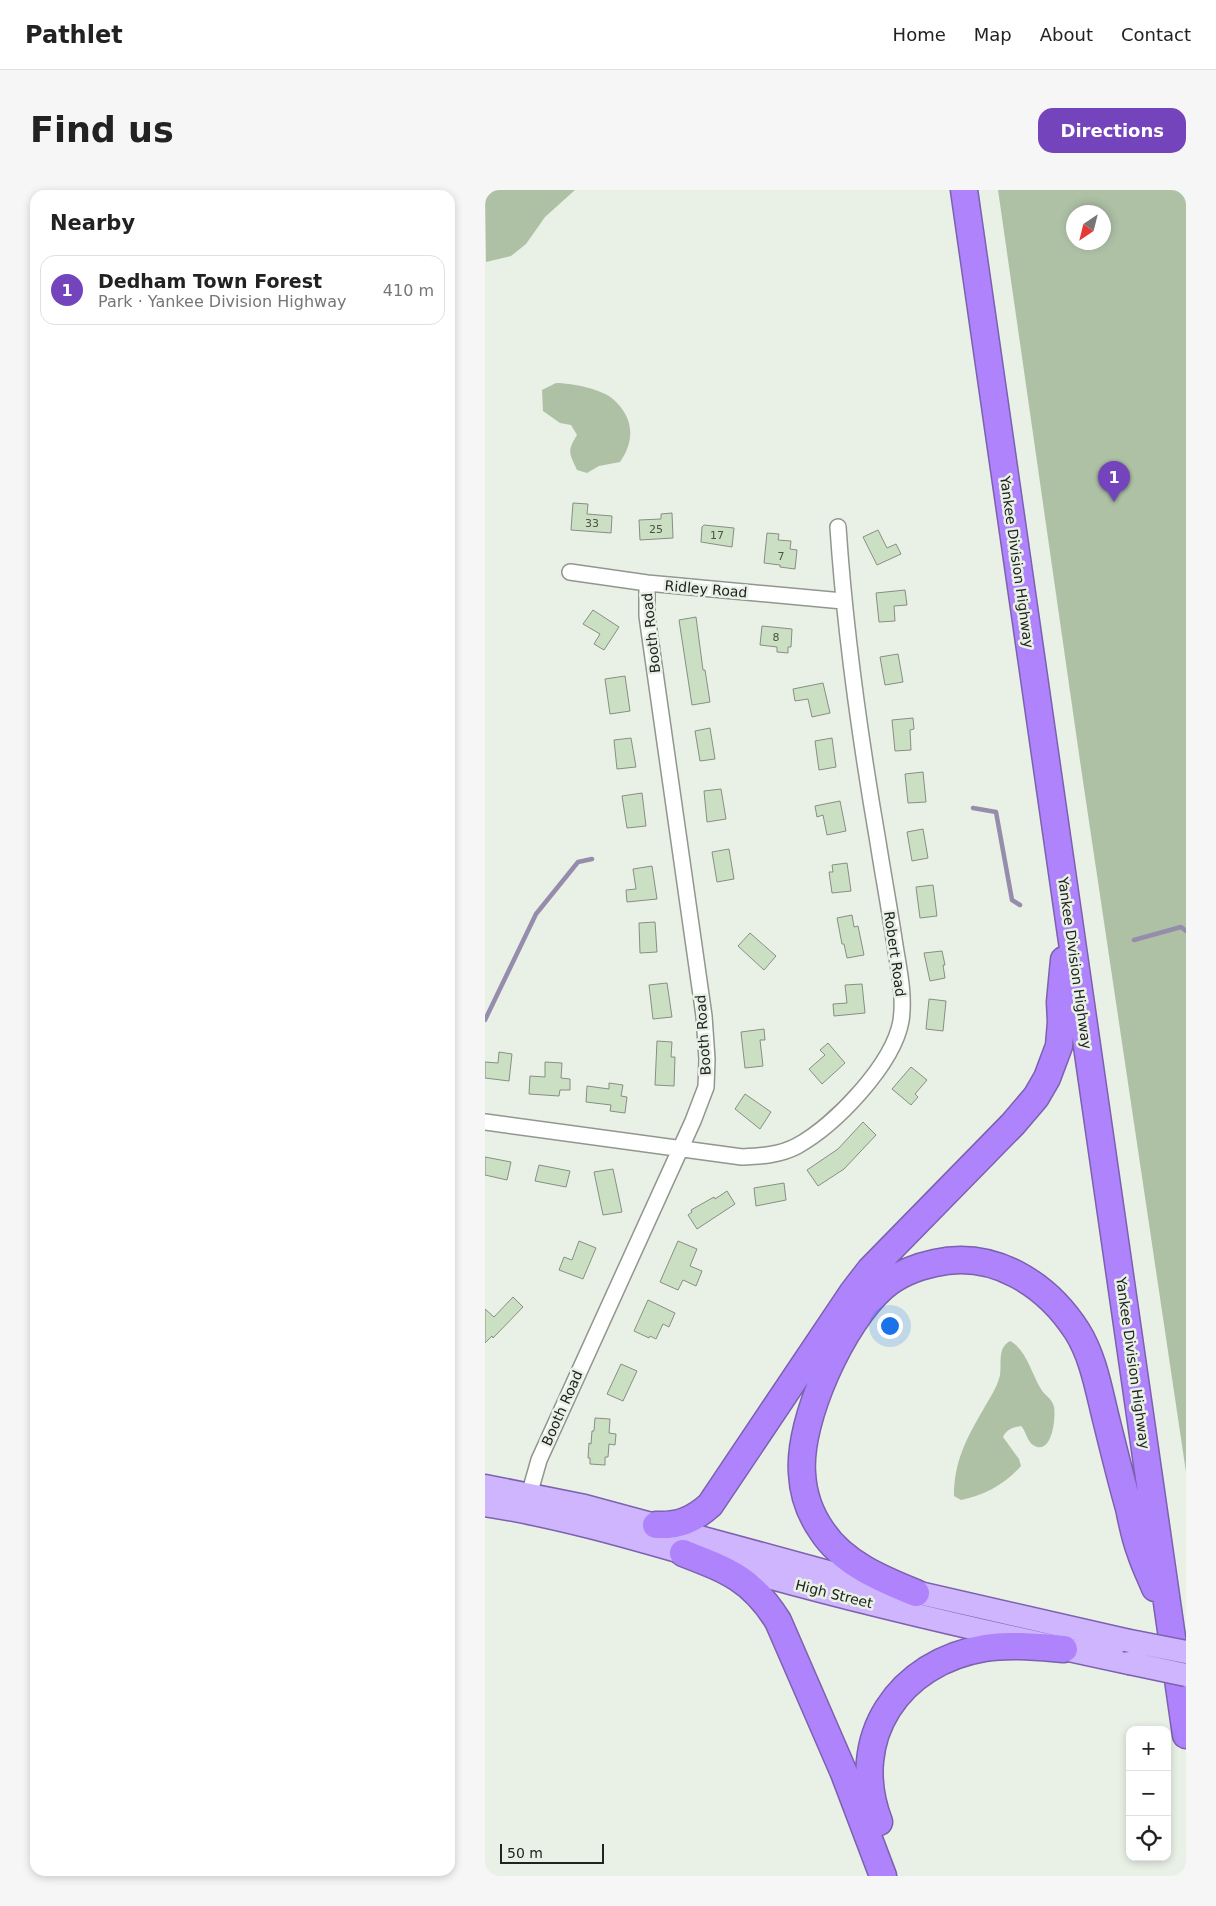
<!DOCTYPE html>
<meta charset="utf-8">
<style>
body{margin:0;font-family:"DejaVu Sans",sans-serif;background:#f6f6f6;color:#222}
.controls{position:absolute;right:15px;bottom:15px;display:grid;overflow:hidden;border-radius:10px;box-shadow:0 2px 8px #0003}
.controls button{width:45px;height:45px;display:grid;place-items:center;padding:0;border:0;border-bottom:1px solid #e0e0e0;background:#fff;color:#222;font:25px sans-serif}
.compass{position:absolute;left:581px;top:15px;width:45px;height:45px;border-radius:50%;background:#fff;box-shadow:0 2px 8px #0003;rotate:215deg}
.scale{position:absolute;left:15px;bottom:12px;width:104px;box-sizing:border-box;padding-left:5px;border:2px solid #20231f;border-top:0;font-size:14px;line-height:18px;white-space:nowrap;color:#20231f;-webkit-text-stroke:4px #e9f0e6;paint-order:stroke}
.you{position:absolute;left:404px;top:1135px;width:18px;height:18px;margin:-12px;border:4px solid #fff;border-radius:50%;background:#1a73e8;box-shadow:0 0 0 8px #1a73e833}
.badge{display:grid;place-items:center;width:32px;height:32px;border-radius:50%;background:#7444bc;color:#fff;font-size:16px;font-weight:700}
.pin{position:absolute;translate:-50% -41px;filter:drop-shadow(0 1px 2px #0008)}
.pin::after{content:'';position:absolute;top:26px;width:18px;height:15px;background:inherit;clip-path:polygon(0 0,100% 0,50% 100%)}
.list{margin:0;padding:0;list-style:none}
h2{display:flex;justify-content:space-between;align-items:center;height:65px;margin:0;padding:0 20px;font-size:21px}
h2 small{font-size:16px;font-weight:400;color:#767676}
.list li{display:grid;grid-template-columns:32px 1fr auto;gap:15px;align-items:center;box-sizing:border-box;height:70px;margin:0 10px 10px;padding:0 10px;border:1px solid #e0e0e0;border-radius:15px}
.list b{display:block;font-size:19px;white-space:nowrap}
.list p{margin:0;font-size:16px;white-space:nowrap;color:#767676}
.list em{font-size:16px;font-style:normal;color:#767676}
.icon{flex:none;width:28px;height:28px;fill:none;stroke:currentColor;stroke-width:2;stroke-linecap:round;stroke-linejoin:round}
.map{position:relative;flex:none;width:701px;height:1686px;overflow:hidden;border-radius:15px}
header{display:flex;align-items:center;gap:30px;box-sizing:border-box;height:70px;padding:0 25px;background:#fff;border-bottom:1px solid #e0e0e0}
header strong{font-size:24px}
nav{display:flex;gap:28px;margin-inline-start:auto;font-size:18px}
.intro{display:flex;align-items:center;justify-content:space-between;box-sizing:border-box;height:120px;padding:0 30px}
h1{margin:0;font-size:35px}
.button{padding:12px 22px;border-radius:15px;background:#7444bc;color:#fff;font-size:18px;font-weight:700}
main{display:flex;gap:30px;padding:0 30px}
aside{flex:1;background:#fff;border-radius:15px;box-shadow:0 2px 8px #0003}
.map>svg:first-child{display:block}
</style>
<header>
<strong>Pathlet</strong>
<nav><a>Home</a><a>Map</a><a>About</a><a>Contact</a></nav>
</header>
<div class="intro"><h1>Find us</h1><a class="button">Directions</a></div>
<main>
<aside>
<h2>Nearby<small></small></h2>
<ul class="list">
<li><span class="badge">1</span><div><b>Dedham Town Forest</b><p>Park · Yankee Division Highway</p></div><em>410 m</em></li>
</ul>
</aside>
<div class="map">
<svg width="701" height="1686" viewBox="0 0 701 1686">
<rect width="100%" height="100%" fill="#e9f0e6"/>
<!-- green -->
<path fill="#aec1a5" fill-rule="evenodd" d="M 0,0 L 90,0 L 60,27 L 41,54 L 26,66 L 1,72 Z
M 513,0 L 701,0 L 701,1282 L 595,571 ZM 588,22 L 618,22 L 618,52 L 588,52 Z
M 71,193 C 86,193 118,199 129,210 C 149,228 150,251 135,272 L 114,276 L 102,283 L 92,280 C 84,263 82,261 92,245 L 86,235 L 75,233 L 58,221 L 57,200 Z
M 525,1151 C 542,1160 546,1183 556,1199 C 560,1206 567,1208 569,1217 C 571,1228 567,1267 548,1255 C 542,1251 541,1241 536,1236 C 528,1237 521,1240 518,1247 L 534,1269 L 536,1276 C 520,1294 500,1305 476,1310 L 469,1306 C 469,1272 481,1249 498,1220 C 504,1209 512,1198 515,1185 C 517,1173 512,1158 525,1151 Z"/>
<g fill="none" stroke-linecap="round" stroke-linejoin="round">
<!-- stream -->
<path stroke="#968dac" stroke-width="4.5" d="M 488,618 L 511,622 L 527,710 L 535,715
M 649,750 L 696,737 L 701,741
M 0,830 L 51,724 L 93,672 L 107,669"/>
</g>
<!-- building -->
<path fill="#cbe0c2" stroke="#888e85" d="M 88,313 L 103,314 L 102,324 L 127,326 L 126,343 L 86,340 Z
M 187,323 L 188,348 L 155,350 L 154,330 L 176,329 L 176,324 Z
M 219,335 L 249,338 L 247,357 L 216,352 L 217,337 Z
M 393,340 L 402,358 L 411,354 L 416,364 L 392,375 L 378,347 Z
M 282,343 L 294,344 L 293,350 L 306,351 L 305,359 L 312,360 L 310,379 L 295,377 L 295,375 L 279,373 Z
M 420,400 L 422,415 L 409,416 L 410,431 L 394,432 L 391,403 Z
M 108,420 L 134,437 L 119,460 L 109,454 L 115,444 L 98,434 Z
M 211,427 L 218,480 L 220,480 L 225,512 L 207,515 L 194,430 Z
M 277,436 L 307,439 L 306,457 L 303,457 L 303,463 L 292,462 L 292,457 L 275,455 Z
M 413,464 L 418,492 L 400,495 L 395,467 Z
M 140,486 L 145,521 L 125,524 L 120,489 Z
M 338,493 L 345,523 L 327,527 L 323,509 L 310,511 L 308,499 Z
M 428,528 L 429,539 L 425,540 L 426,560 L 410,561 L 407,530 Z
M 225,538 L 230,569 L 215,571 L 210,541 Z
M 146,548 L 151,577 L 132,579 L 129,550 Z
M 347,548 L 351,577 L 334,580 L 330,551 Z
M 438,582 L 441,612 L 423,613 L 420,584 Z
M 236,599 L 241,629 L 222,632 L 219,601 Z
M 157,603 L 161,636 L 142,638 L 137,606 Z
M 355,611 L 361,641 L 342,645 L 338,625 L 332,627 L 330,616 Z
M 438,639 L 443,668 L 427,671 L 422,642 Z
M 244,659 L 249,689 L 232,692 L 227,662 Z
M 362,673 L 366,701 L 347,703 L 344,682 L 348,682 L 347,675 Z
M 167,676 L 172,709 L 142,712 L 141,700 L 151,699 L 148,679 Z
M 448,695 L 452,726 L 435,728 L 431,697 Z
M 367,725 L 369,737 L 373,736 L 379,765 L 362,768 L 359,754 L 357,754 L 352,728 Z
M 170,732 L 172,762 L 155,763 L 154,733 Z
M 265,743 L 291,766 L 279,780 L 253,756 Z
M 457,761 L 460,775 L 458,775 L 460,788 L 445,791 L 439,763 Z
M 182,793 L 187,827 L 168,829 L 164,795 Z
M 377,794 L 380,823 L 349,826 L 348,814 L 362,813 L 360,795 Z
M 444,809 L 461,811 L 458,841 L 441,839 Z
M 279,839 L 280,850 L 275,850 L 278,876 L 260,878 L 256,842 Z
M 172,851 L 187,852 L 186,867 L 190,867 L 189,896 L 170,895 Z
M 343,853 L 360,873 L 337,894 L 324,879 L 340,865 L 335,860 Z
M 14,862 L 27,864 L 24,891 L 0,888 L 0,872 L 13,873 Z
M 60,872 L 77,873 L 76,888 L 85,889 L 85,900 L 75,900 L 74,906 L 44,904 L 45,886 L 60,887 Z
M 426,877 L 442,890 L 430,904 L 433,907 L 426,915 L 407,899 Z
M 124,893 L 138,895 L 136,906 L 142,907 L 140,923 L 125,921 L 126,915 L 101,912 L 102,896 L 124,899 Z
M 260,904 L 286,922 L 275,939 L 250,919 Z
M 378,932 L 391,945 L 359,979 L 333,996 L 322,980 L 353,959 Z
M 0,967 L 26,972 L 22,990 L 0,985 Z
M 54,975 L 85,981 L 81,997 L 50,991 Z
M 128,979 L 137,1022 L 118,1025 L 109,982 Z
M 299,993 L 301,1010 L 271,1016 L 269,998 Z
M 242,1001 L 250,1014 L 212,1039 L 203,1025 L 207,1022 L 206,1020 L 229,1007 L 230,1009 Z
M 94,1051 L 111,1058 L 98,1089 L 74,1080 L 79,1067 L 87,1070 Z
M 193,1051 L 212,1059 L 205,1076 L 217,1081 L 211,1096 L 198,1090 L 193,1100 L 175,1092 Z
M 28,1107 L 38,1117 L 8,1148 L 7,1146 L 0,1153 L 0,1119 L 9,1127 Z
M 163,1110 L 190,1123 L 184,1137 L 178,1134 L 171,1149 L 165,1146 L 164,1148 L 149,1141 Z
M 136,1174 L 152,1181 L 138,1211 L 122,1204 Z
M 110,1228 L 125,1229 L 124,1243 L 131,1244 L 130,1255 L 124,1254 L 123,1267 L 120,1267 L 120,1275 L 105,1274 L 105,1268 L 103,1268 L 104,1253 L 106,1254 L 107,1241 L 109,1241 Z"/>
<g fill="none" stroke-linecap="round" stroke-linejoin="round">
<!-- minor casing -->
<g stroke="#91978e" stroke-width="18">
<path id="minor" d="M 85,382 L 162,393 L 358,411
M 0,932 L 257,967 C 277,966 295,965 312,956 C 350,935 408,875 416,831 C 420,803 413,776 409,749 C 404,716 398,684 393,652 C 375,548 360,443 353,337
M 42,1312 L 54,1270 L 208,931 L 221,897 L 222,869 L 219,826 L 162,426 L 162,393"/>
</g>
<!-- primary casing -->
<g stroke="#7c61af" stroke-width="25">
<path id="primary" d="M 0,1296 L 100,1316 L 347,1383 L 640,1450
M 0,1315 C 96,1330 189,1361 283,1387 C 402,1420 523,1447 644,1473"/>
</g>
<!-- motorway casing -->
<g stroke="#7c61af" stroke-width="29">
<path id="motorway" d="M 479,0 L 701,1545
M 171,1335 C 194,1336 208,1330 225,1315 L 368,1102 L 385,1080 L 528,934 L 551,907 L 562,888 L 574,856 L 576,832 L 575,812 L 579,770
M 198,1363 C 242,1380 267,1389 293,1431 L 359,1583 L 398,1686
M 431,1403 C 396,1389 358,1373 337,1341 C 325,1324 318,1303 317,1283 C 313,1229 358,1132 398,1097 C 413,1084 431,1077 450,1073 C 508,1060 561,1093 592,1141 C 609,1168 614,1202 622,1233 C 629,1261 636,1290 644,1318 C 647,1333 650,1348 655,1361 C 659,1374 665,1386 670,1398
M 394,1632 C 362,1548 414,1472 500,1458 C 526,1454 553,1457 579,1459"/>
</g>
<!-- minor -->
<use href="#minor" stroke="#fff" stroke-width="15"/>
<!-- primary -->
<use href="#primary" stroke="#ceb5fd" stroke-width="22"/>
<!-- motorway -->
<use href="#motorway" stroke="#ae83fc" stroke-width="26"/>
<!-- primary-bridge casing -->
<g stroke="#7c61af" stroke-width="25" stroke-linecap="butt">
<path id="primary-bridge" d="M 640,1450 L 701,1462
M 644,1473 L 701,1485"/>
</g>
<!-- primary-bridge -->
<use href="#primary-bridge" stroke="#ceb5fd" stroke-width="22"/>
</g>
<g text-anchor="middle" stroke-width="5" stroke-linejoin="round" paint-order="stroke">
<!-- number labels -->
<g font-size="11" fill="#4b5248">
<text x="107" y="337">33</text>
<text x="171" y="343">25</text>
<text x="232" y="349">17</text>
<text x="296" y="370">7</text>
<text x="291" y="451">8</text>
</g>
<!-- street labels -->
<g font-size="14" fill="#20231f" stroke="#e9f0e6">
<text transform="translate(532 372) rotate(82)" y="5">Yankee Division Highway</text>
<text transform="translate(221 399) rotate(5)" y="5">Ridley Road</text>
<text transform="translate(166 443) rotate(-96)" y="5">Booth Road</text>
<text transform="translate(410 764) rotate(82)" y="5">Robert Road</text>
<text transform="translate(590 773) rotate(82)" y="5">Yankee Division Highway</text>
<text transform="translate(218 845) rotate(-94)" y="5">Booth Road</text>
<text transform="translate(648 1173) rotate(82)" y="5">Yankee Division Highway</text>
<text transform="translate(77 1218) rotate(-66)" y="5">Booth Road</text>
<text transform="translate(349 1404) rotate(14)" y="5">High Street</text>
</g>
</g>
</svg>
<div class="controls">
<button>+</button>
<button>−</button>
<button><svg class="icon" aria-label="locate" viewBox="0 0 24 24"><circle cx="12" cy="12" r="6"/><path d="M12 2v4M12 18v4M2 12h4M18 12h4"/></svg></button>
</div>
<svg class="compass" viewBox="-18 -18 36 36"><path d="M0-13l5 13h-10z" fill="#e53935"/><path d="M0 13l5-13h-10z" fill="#767676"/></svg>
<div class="scale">50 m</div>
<div class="you"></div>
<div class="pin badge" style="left:629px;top:312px">1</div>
</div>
</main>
